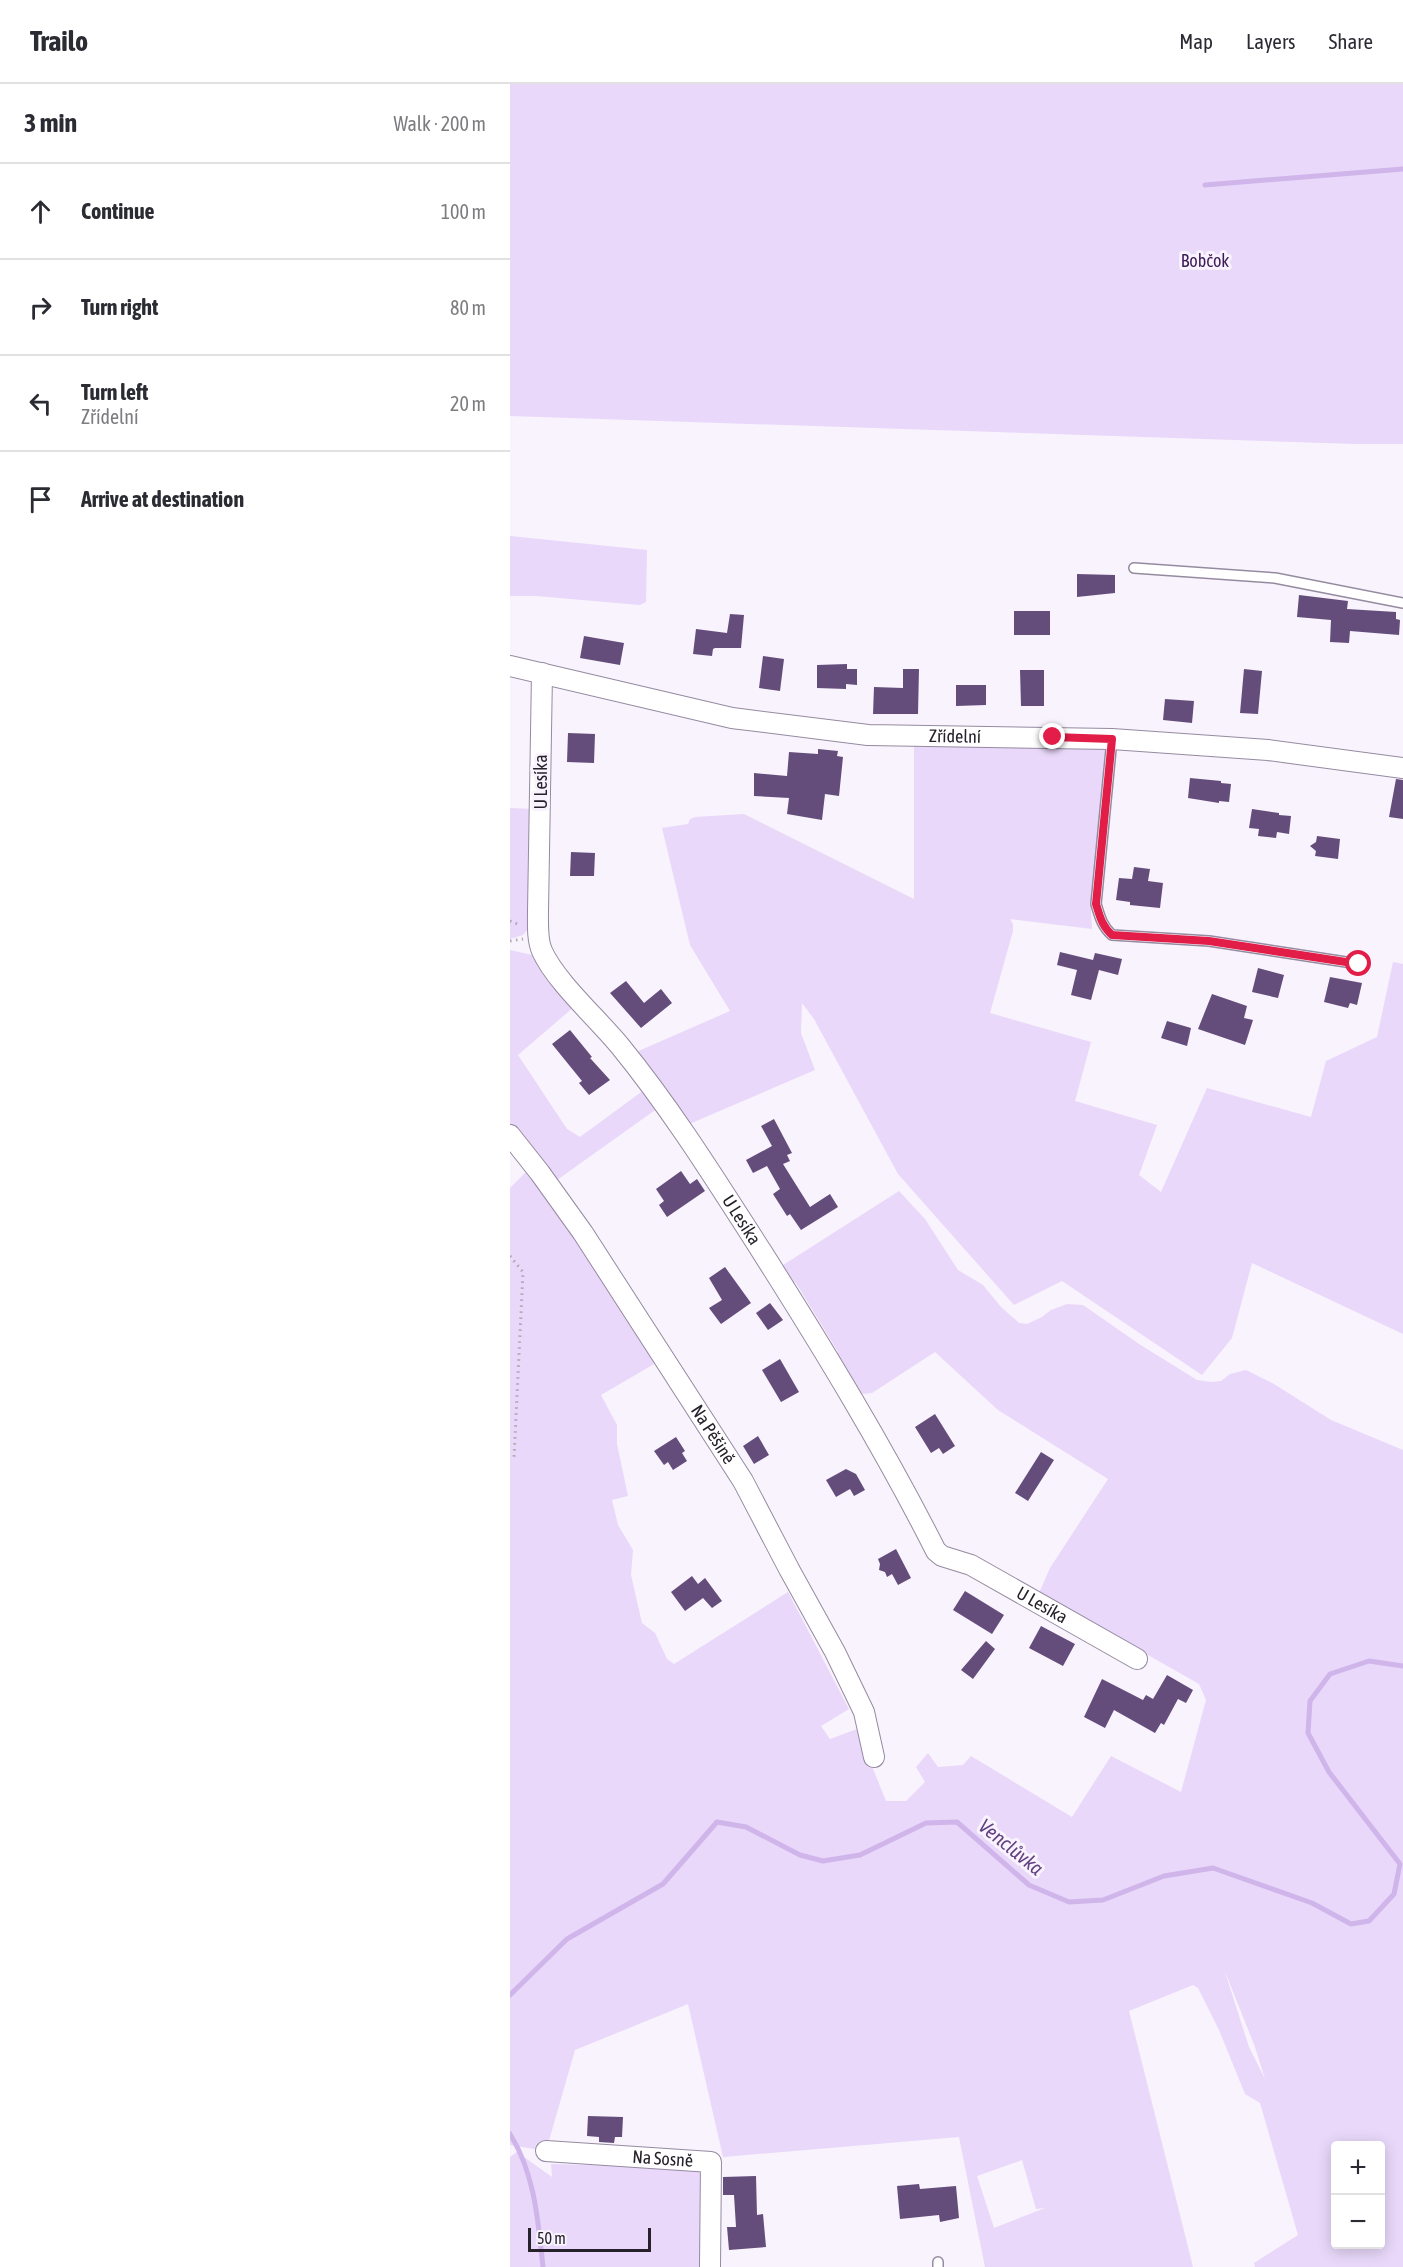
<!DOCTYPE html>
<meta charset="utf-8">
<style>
body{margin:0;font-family:"Asap Condensed",sans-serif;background:#f2f2f3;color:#2b2b33}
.controls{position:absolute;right:18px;bottom:18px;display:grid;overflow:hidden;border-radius:6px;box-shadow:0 3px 15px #0003}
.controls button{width:54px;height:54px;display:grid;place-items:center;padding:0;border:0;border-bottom:2px solid #e1e1e2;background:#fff;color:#2b2b33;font:30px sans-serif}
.scale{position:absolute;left:18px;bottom:15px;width:123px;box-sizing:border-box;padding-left:6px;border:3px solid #26212a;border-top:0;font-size:16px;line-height:21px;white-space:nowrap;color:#26212a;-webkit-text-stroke:4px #f8f3fd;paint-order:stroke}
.stop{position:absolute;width:18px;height:18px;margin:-14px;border:4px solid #e11d48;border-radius:50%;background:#fff}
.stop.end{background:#e11d48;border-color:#fff;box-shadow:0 2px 6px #0008}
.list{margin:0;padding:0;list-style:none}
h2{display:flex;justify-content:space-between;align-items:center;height:78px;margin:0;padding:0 24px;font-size:26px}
h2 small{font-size:20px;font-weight:400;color:#7c7c81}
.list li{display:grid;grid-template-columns:39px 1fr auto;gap:18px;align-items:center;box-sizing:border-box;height:96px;padding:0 24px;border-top:2px solid #e1e1e2}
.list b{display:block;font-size:22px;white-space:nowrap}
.list p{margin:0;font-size:20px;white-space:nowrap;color:#7c7c81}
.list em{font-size:20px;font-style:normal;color:#7c7c81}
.icon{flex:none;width:33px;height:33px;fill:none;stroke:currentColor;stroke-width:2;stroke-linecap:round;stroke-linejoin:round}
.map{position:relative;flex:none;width:893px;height:2183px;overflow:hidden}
header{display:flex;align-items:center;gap:36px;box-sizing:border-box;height:84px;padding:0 30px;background:#fff;border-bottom:2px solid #e1e1e2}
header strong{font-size:28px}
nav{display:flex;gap:33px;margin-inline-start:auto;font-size:21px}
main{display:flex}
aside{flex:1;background:#fff}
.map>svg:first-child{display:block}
</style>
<header>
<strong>Trailo</strong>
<nav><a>Map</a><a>Layers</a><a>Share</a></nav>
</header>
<main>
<aside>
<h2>3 min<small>Walk · 200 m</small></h2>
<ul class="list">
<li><svg class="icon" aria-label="ahead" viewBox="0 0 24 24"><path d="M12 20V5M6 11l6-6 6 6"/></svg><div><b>Continue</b></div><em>100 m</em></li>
<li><svg class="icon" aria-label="right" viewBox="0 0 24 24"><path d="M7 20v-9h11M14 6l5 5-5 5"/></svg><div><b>Turn right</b></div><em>80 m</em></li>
<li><svg class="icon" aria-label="left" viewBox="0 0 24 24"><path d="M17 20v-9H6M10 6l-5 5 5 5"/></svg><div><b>Turn left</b><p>Zřídelní</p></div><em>20 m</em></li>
<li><svg class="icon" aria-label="arrive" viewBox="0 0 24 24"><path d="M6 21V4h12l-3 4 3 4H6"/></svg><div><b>Arrive at destination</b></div></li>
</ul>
</aside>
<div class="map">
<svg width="893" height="2183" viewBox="0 0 893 2183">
<rect width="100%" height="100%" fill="#f8f3fd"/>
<!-- green -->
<path fill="#e9d8fa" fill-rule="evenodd" d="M 0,0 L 893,0 L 893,360 L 846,360 L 0,332 Z
M 0,452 L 137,466 L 136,518 L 130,521 L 26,512 L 0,512 Z
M 404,658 L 595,663 L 581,828 L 582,845 L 500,835 L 503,840 L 503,847 L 480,929 L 581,958 L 565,1017 L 647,1041 L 629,1091 L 651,1108 L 697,1004 L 801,1033 L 816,977 L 867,953 L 883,878 L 893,880 L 893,1250 L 742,1179 L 722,1254 L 692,1291 L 552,1197 L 504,1221 L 388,1090 L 304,935 L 292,919 L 291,949 L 305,986 L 177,1041 L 124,969 L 220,927 L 180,861 L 152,744 L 178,740 L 180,735 L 185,733 L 234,730 L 404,815 Z
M 0,724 L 23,725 L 19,844 L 13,851 L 0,855 Z
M 0,866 L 22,871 L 65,922 L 8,971 L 57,1045 L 70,1053 L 134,1006 L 148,1024 L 47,1096 L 0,1040 Z
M 17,1087 L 151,1276 L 91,1311 L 107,1341 L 107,1360 L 118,1412 L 102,1416 L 108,1441 L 123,1466 L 121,1491 L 132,1539 L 145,1549 L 157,1575 L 164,1580 L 278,1508 L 339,1625 L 311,1642 L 320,1655 L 347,1645 L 376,1717 L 396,1717 L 415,1698 L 406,1683 L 418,1669 L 428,1683 L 453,1681 L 461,1672 L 562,1733 L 601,1672 L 671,1708 L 696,1616 L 689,1600 L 529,1509 L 540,1484 L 598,1395 L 488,1326 L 425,1268 L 362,1309 L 353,1310 L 348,1306 L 326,1271 L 328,1268 L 286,1199 L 278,1196 L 270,1183 L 389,1107 L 415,1135 L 448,1186 L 473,1201 L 491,1223 L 509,1239 L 517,1240 L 532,1233 L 541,1226 L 557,1220 L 573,1221 L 629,1260 L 687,1296 L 701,1298 L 711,1297 L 720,1290 L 736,1286 L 764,1300 L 821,1336 L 893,1366 L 893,2183 L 745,2183 L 744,2179 L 788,2151 L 750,2019 L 735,2010 L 709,1946 L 688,1904 L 683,1901 L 619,1927 L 683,2183 L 475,2183 L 449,2053 L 213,2073 L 178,1920 L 65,1966 L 36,2067 L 0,2061 L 0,1104 ZM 714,1885 L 745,1963 L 755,1995 L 739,1963 ZM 826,2062 L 870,2062 L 870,2160 L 826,2160 ZM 512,2076 L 526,2125 L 535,2124 L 484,2144 L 467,2092 Z
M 7,2068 L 42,2093 L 41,2080 L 190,2084 L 192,2183 L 0,2183 L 0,2073 Z"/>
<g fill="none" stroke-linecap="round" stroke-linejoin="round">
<!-- stream -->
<path stroke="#cfb5ea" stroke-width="5" d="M 695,101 L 893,85
M 0,1911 L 57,1855 L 153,1800 L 207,1738 L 236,1743 L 290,1771 L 313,1777 L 350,1771 L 416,1739 L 447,1738 L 519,1801 L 559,1818 L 593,1816 L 654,1792 L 703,1784 L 802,1819 L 841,1840 L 859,1837 L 884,1810 L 890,1780 L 819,1688 L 798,1649 L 800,1617 L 820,1590 L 859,1577 L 893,1582
M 0,2050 C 25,2090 28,2137 33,2183"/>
</g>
<!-- building -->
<path fill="#654d7b" d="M 567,490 L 605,491 L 605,509 L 567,513 Z
M 789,511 L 838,517 L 837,525 L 886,528 L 886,535 L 890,536 L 889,551 L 840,547 L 839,559 L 820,558 L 821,536 L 787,533 Z
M 504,527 L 540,527 L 540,551 L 504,551 Z
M 220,530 L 234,531 L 231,564 L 205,564 L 203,565 L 202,572 L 183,570 L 186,545 L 217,549 Z
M 74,552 L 114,559 L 110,581 L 70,574 Z
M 253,572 L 274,575 L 270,607 L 249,604 Z
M 337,580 L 337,585 L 347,585 L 347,601 L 336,600 L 336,605 L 307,604 L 307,581 Z
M 393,585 L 409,585 L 408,630 L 363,630 L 364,603 L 393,604 Z
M 734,585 L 752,587 L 748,630 L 730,629 Z
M 510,586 L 534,586 L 534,622 L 511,622 Z
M 446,601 L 476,601 L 476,621 L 446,622 Z
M 655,615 L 684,617 L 682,639 L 653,636 Z
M 58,649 L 85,650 L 84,679 L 57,678 Z
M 308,665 L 328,667 L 327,672 L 333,673 L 329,712 L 315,710 L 312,736 L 277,730 L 279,714 L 244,712 L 244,689 L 277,692 L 279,668 L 308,670 Z
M 680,694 L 711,697 L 711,699 L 721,700 L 719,718 L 709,717 L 709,719 L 678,714 Z
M 886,695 L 893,696 L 893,735 L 879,733 Z
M 742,725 L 769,729 L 769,731 L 781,732 L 779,750 L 767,748 L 766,754 L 748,752 L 749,745 L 739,744 Z
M 807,752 L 830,755 L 828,775 L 805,772 L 806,767 L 800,762 L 806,758 Z
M 61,768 L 85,769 L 84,792 L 60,792 Z
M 624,783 L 640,785 L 638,797 L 653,799 L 650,824 L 620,821 L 620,818 L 606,816 L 609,794 L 622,795 Z
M 550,868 L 583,876 L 585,869 L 612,875 L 608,891 L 589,886 L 581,916 L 561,911 L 567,886 L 547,881 Z
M 748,884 L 774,891 L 768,914 L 742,908 Z
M 820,893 L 852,899 L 847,921 L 840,919 L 838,924 L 814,918 Z
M 116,897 L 134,919 L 151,905 L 162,919 L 131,944 L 100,909 Z
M 702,910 L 737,922 L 734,934 L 743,936 L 735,961 L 688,945 Z
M 657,937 L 681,944 L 677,962 L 651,954 Z
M 60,946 L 82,973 L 80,974 L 100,996 L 79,1011 L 69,999 L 72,997 L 42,960 Z
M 264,1035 L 282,1069 L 277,1071 L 280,1077 L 273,1080 L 300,1123 L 320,1110 L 328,1123 L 291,1146 L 280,1130 L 277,1132 L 263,1110 L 270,1105 L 257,1082 L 243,1089 L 236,1076 L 262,1062 L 251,1042 Z
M 171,1087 L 180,1100 L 187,1095 L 195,1107 L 157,1133 L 149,1121 L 154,1117 L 146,1105 Z
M 215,1183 L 241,1219 L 211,1240 L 199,1224 L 212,1216 L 199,1194 Z
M 260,1219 L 273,1236 L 258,1246 L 246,1229 Z
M 270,1275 L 289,1308 L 271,1318 L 252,1286 Z
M 425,1330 L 445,1362 L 433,1370 L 429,1364 L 421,1369 L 405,1343 Z
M 248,1352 L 259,1371 L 244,1380 L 233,1362 Z
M 166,1353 L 175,1367 L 172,1369 L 177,1377 L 163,1386 L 158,1378 L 154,1381 L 144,1367 Z
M 531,1368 L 544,1376 L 518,1417 L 505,1409 Z
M 336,1385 L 346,1390 L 355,1406 L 344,1412 L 340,1405 L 326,1413 L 316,1396 Z
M 386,1465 L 401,1494 L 388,1501 L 382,1490 L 377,1493 L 375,1488 L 369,1486 L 370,1480 L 368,1475 Z
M 182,1492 L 188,1500 L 195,1494 L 212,1517 L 202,1524 L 193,1514 L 175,1527 L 161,1508 Z
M 455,1507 L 494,1531 L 482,1550 L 443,1526 Z
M 531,1542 L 565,1560 L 553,1582 L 519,1564 Z
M 476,1557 L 485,1565 L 463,1595 L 451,1586 Z
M 657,1591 L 683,1606 L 676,1619 L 668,1615 L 654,1641 L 651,1639 L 645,1649 L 604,1626 L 595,1644 L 574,1633 L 592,1595 L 633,1616 L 636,1611 L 643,1615 Z
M 78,2032 L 113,2033 L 112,2053 L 105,2053 L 104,2059 L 89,2058 L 89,2053 L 77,2052 Z
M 246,2092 L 247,2131 L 253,2130 L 256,2163 L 219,2166 L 217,2143 L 226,2143 L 224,2111 L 213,2111 L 213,2093 Z
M 409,2100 L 410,2105 L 446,2102 L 449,2134 L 430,2138 L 429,2131 L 390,2135 L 387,2102 Z"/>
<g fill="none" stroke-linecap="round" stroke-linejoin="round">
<!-- service casing -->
<g stroke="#958aa0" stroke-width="12">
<path id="service" d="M 624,484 L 765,494 L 893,519
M 602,655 L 586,820 C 590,833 592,842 602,851 L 699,857 L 849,880
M 428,2178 L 428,2183"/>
</g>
<!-- minor casing -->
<g stroke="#958aa0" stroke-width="22">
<g id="minor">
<path id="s1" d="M 0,582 L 222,634 L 358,651 L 602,655 L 758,666 L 893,684"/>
<path id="s2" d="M 32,589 L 28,827 C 28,840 27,856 32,867 C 46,898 88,935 110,962 C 163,1027 207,1098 252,1168 C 314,1266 374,1364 426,1467 L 432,1472 L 461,1481 L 627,1575"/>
<path id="s3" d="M 0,1051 L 30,1089 L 73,1149 L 233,1397 L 279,1485 L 325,1568 L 354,1628 L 364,1673"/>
<path id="s4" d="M 36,2067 L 201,2078 L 200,2183"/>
</g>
</g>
<!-- path -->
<path stroke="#aca7b0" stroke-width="3" stroke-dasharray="1.5 4.5" stroke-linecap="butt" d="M 0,837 L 10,841
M 0,857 L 13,855
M 0,1172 L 13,1188 L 4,1374"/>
<!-- service -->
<use href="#service" stroke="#fff" stroke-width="9"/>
<!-- minor -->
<use href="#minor" stroke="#fff" stroke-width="20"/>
</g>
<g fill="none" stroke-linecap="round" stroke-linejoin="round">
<!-- route -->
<path stroke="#e11d48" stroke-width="8" d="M 543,653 L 602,655 L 586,820 C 590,833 592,842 602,851 L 699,857 L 849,880"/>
</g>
<g text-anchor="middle" stroke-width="6" stroke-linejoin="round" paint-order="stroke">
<!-- park labels -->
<g font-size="18" fill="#3d1b58" stroke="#f8f3fd">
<text x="695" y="183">Bobčok</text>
</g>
<!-- street labels -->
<g font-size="18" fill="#26212a" stroke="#f8f3fd">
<text dy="6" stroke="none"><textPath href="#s1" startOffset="452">Zřídelní</textPath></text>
<text transform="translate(31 698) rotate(-90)" y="6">U Lesíka</text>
<text dy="6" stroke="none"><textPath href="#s2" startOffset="614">U Lesíka</textPath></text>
<text dy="6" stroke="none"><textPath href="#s3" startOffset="362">Na Pěšině</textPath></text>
<text dy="6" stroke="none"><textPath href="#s2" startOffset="1118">U Lesíka</textPath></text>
<text dy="6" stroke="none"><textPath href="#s4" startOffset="117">Na Sosně</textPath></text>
</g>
<!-- water labels -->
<g font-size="20" font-style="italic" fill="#634181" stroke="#f8f3fd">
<text transform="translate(501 1763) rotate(39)" y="7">Venclůvka</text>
</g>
</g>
</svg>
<div class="controls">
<button>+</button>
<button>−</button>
</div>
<div class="scale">50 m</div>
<div class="stop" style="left:849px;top:880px"></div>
<div class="stop end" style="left:543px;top:653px"></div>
</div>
</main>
